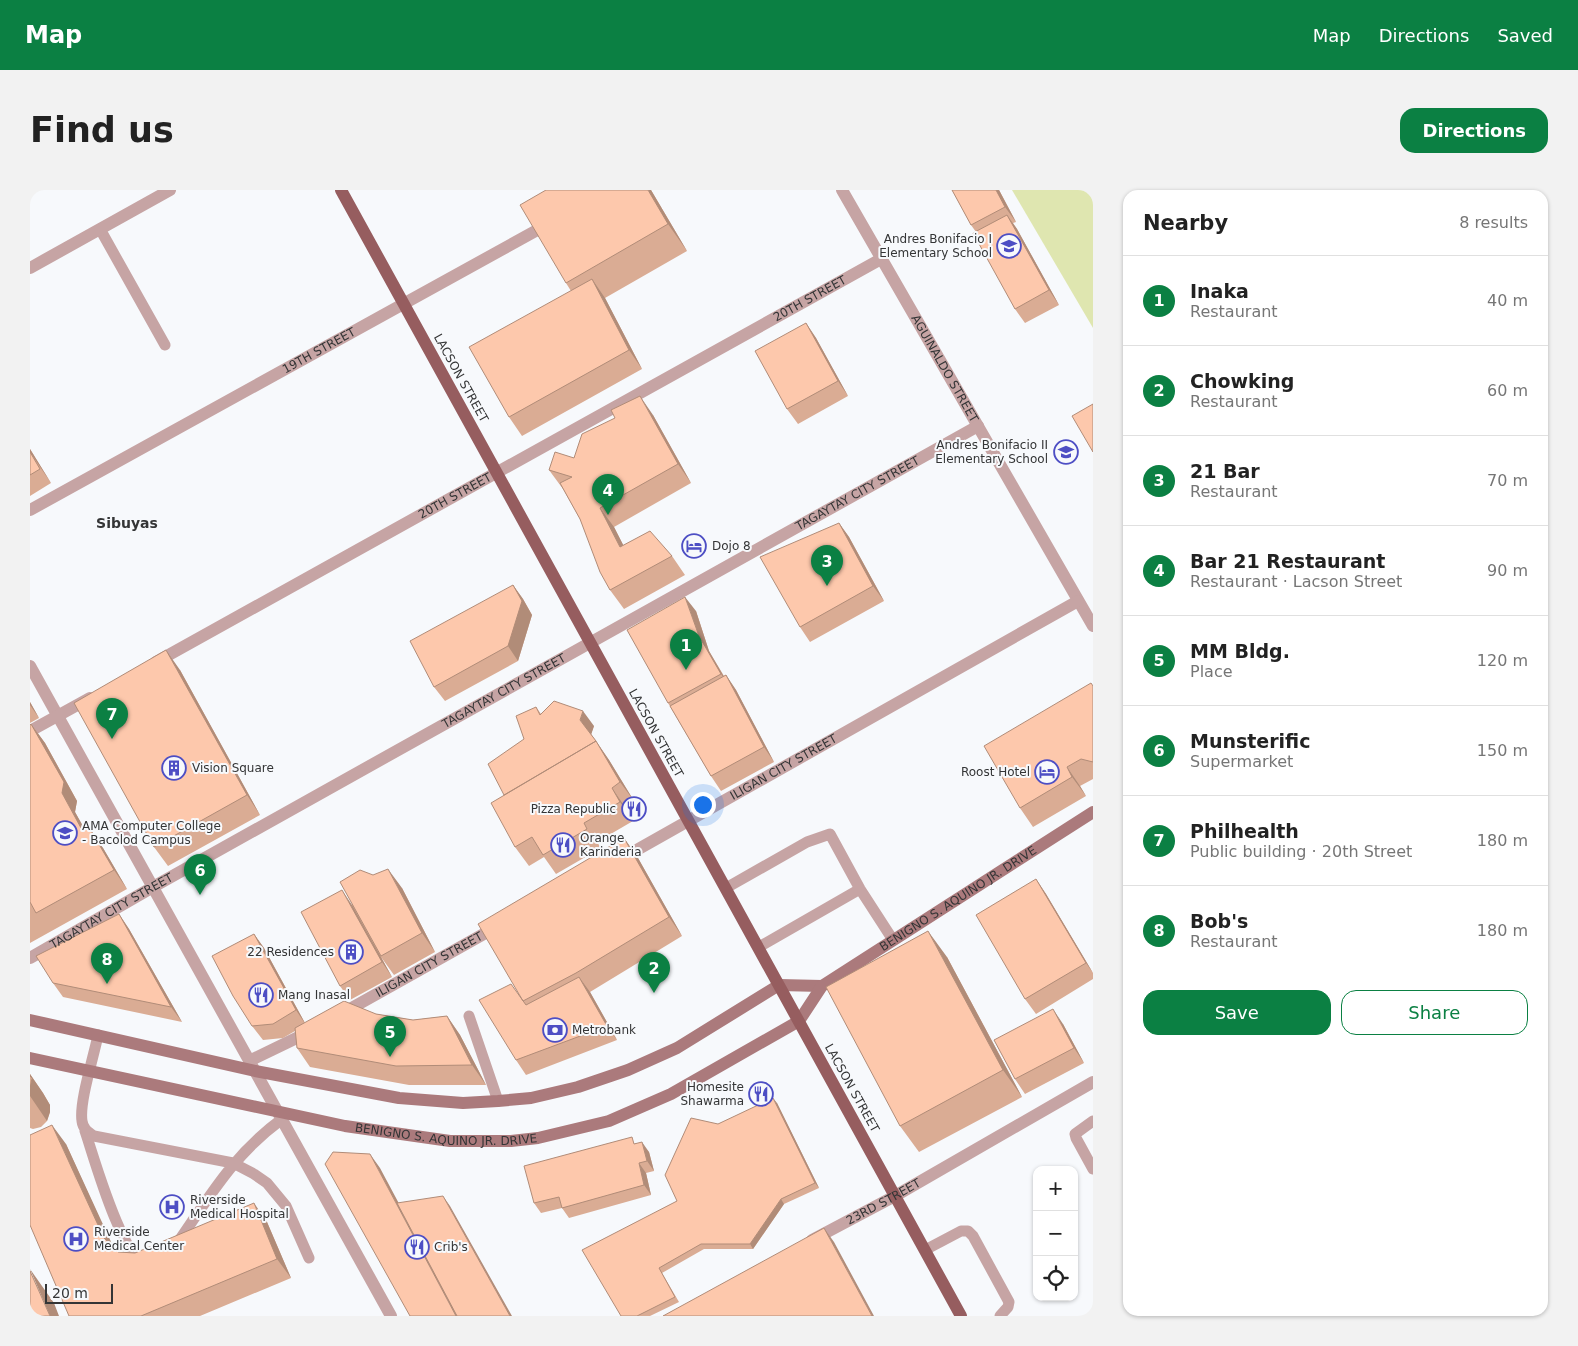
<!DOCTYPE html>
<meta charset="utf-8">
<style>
body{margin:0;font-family:"DejaVu Sans",sans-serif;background:#f2f2f2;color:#222}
.controls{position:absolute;right:15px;bottom:15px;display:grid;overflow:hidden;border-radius:10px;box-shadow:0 1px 4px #0004}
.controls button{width:45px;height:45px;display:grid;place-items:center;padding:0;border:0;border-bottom:1px solid #e0e0e0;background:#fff;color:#222;font:25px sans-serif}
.scale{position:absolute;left:15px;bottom:12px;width:68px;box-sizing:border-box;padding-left:5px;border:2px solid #343536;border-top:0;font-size:14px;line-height:18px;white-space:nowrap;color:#343536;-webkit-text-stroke:4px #f7f9fc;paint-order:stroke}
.you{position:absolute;left:672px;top:614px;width:18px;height:18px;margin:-12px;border:4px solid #fff;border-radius:50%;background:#1a73e8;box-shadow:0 0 0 8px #1a73e833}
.badge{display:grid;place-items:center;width:32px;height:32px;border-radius:50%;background:#0b8043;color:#fff;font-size:16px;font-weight:700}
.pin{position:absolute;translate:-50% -41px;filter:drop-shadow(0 1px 2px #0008)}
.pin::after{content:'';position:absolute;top:26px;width:18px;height:15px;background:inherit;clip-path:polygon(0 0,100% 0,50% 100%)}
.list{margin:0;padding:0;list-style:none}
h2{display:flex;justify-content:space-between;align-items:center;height:65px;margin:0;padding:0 20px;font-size:21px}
h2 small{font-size:16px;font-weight:400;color:#767676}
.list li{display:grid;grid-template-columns:32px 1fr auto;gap:15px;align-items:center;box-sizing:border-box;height:90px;padding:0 20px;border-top:1px solid #e0e0e0}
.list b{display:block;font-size:19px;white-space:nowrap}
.list p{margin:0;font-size:16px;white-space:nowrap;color:#767676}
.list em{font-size:16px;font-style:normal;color:#767676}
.actions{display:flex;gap:10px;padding:15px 20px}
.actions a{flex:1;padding:11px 0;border:1px solid #0b8043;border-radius:15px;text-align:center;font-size:18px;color:#0b8043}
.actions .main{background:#0b8043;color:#fff}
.icon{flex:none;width:28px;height:28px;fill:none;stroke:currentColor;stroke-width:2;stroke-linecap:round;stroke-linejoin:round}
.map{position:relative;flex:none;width:1063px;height:1126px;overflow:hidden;border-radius:15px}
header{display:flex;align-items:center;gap:30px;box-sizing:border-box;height:70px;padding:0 25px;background:#0b8043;color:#fff}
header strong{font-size:24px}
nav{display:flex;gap:28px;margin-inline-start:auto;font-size:18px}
.intro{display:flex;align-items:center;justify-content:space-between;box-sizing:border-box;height:120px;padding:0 30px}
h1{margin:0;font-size:35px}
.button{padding:12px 22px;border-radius:15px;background:#0b8043;color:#fff;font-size:18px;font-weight:700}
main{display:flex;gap:30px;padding:0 30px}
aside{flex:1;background:#fff;border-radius:15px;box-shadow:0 1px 4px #0004}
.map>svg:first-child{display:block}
</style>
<header>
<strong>Map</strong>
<nav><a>Map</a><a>Directions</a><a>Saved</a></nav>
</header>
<div class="intro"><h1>Find us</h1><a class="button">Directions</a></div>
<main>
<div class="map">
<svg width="1063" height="1126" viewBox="0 0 1063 1126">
<rect width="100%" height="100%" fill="#f7f9fc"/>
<!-- green -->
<path fill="#dfe6b0" d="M 982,0 L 1063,0 L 1063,138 Z"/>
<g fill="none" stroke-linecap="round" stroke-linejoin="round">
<!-- service -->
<path stroke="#c6a4a4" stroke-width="11" d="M 70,39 L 135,155
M 696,698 L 777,652 L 800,644 L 830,699 L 863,750
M 729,757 L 830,699
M 439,826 L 468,911
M 68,845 C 64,866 49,912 52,931 C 53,939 58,942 64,946 L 203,973 L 224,984 L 237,993 L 256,1016 L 279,1068
M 1063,931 L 1045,944 L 1046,948 L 1063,979
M 55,941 C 63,964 91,1066 114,1071
M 146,1055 C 180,1006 203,965 252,929
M 895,1060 L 931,1041 L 938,1041 L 943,1046 L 979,1112 L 978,1117 L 970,1126"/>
<!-- minor -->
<g stroke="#c6a4a4" stroke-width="12">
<path id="s1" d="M 812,0 L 1063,436"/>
<path d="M 0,78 L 140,0"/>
<path id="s2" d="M 0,320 L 520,33"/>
<path id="s3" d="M 126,472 L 851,69"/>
<path d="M 0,476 L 361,1126"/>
<path d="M 0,541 L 60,508"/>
<path id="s4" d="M 589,670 L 1048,411"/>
<path id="s5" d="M 0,768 L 123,697 L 948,236"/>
<path id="s6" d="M 311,824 L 468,736"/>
<path d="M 219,871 L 281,841"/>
<path id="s7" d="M 782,1050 L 865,1006 L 1063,892"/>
</g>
<!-- secondary -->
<g stroke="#ab7a7c" stroke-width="12">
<path d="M 0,830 L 225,881 L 369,908 L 433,913 L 468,911 L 501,908 L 548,897 L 598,880 L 647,858 L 749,795 L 792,796"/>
<path id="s8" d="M 0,868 L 315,936 L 420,951 L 481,951 L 508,948 L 579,931 L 641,904 L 769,831 L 792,796 L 1063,622"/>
</g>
<!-- primary -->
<path stroke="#965d5f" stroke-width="12" d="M 311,0 L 931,1126"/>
</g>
<!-- wall -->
<path fill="#daac94" d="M 621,0 L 657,61 L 575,108 L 612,179 L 492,246 L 479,227 L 541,101 L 536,93 Z
M 922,0 L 969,0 L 986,32 L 983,33 L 987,39 L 1029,115 L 995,133 L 985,119 L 946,42 L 941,35 Z
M 776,133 L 786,148 L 818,206 L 768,234 L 757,219 Z
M 623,225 L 661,293 L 584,337 L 593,355 L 642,366 L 655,385 L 594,419 L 580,400 L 550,329 L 533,299 L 519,280 L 544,268 Z
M 0,259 L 21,293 L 0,306 Z
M 809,333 L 819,347 L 854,411 L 780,452 L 770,437 Z
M 483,395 L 493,409 L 502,425 L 488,471 L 415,511 L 404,497 Z
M 666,421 L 679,461 L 694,486 L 696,485 L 706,500 L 744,572 L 691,601 L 681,586 L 638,513 Z
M 150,480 L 230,625 L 138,676 L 124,657 Z
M 1063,496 L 1063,589 L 1050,596 L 1056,606 L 1003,637 L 990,618 Z
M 0,512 L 9,528 L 0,533 Z
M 506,517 L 511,524 L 564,536 L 561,544 L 579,570 L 604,611 L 595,617 L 603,631 L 567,652 L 571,658 L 526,684 L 514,667 L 499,676 L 485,657 L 474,605 Z
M 1,534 L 15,553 L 47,611 L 45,622 L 54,639 L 73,658 L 97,699 L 0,753 L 0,535 Z
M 594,648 L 608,668 L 652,746 L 560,802 L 587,850 L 496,885 L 486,870 L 493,811 Z
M 1006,689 L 1016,704 L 1063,783 L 1063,789 L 1006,824 L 995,809 Z
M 372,698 L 405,762 L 364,785 L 351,767 L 362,787 L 320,810 L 310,796 L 322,714 Z
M 89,724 L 99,739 L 152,832 L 33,807 L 23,793 Z
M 224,744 L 234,758 L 275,833 L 346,824 L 383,830 L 417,826 L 430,845 L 456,895 L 379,895 L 280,877 L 267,858 L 265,841 L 253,848 L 233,850 L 222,836 Z
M 917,767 L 992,907 L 889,962 L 870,936 Z
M 1033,834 L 1054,873 L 995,904 L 985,889 Z
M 0,884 L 13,903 L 20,915 L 20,922 L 17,931 L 11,937 L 3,939 L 0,938 Z
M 747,913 L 789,998 L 754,1014 L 723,1059 L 674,1059 L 632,1083 L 649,1112 L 620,1126 L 591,1126 L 647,1011 L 688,934 Z
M 606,953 L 619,962 L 624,981 L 616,983 L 621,1005 L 539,1028 L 532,1018 L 511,1023 L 504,1013 Z
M 36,954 L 82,1056 L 88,1062 L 105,1063 L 237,1032 L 261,1088 L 170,1126 L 39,1126 Z"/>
<!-- shaded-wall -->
<path fill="#b18c78" d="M 618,0 L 621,0 L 657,61 L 638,34 Z
M 966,0 L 969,0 L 986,32 L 975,17 Z
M 977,25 L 987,39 L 1029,115 L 1019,100 Z
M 562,89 L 575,108 L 612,179 L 599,160 Z
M 776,133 L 786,148 L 818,206 L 808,191 Z
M 610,206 L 623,225 L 661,293 L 648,274 Z
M 0,259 L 21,293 L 0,262 Z
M 570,318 L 584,337 L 604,376 L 590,357 Z
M 809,333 L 819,347 L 854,411 L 843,396 Z
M 483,395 L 493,409 L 502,425 L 488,471 L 478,456 Z
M 655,407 L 666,421 L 679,461 L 701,499 L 691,484 L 669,446 Z
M 136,460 L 150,480 L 230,625 L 217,605 Z
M 696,485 L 706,500 L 744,572 L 734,557 Z
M 0,512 L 9,528 L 0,515 Z
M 553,521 L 564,536 L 561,545 L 550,530 Z
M 1,534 L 15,553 L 47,611 L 45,622 L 65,657 L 51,638 L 32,603 Z
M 566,551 L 579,570 L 604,611 L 590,592 Z
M 1037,577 L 1050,596 L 1056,606 L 1042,587 Z
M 582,598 L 595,617 L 603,631 L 590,612 Z
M 60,639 L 73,658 L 97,699 L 84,680 Z
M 594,648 L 608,668 L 652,746 L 639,727 Z
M 358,679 L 372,698 L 405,762 L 392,743 Z
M 1006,689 L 1016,704 L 1063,783 L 1056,773 Z
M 312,700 L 322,715 L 362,787 L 352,772 Z
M 89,724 L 99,739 L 152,832 L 141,817 Z
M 898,741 L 917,767 L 992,907 L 973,880 Z
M 224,744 L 234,758 L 276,835 L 266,820 Z
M 549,787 L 560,802 L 587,850 L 577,836 Z
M 1023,819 L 1033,834 L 1054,873 L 1044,858 Z
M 417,826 L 430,845 L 456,895 L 442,875 Z
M 0,884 L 13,903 L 20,915 L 20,922 L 17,931 L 0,906 Z
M 743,908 L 747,913 L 789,998 L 785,993 Z
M 22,935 L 36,954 L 88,1067 L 74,1048 Z
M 612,952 L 619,962 L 624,981 L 617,971 Z
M 340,964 L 350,978 L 429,1126 L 426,1126 Z
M 609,973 L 616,983 L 621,1005 L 614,995 Z
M 413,1006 L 420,1016 L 482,1126 L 480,1126 Z
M 751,1009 L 754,1014 L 723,1059 L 720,1054 Z
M 224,1013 L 237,1032 L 261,1088 L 247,1069 Z
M 794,1038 L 804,1052 L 844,1126 L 842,1126 Z
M 0,1079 L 24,1113 L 29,1126 L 20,1126 Z"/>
<!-- building -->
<path fill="#fdc8ac" stroke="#b18c78" d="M 516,0 L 618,0 L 638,34 L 536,93 L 490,15 Z
M 922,0 L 966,0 L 975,17 L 941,35 Z
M 977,25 L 1019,100 L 985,119 L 943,43 Z
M 562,89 L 599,160 L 479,227 L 439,157 Z
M 776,133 L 808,191 L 757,219 L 725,161 Z
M 610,206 L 648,274 L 570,318 L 590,357 L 620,341 L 642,366 L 580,400 L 570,382 L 550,329 L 530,293 L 542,287 L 519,280 L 525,262 L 544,268 L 552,244 L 585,228 L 581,220 Z
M 1063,214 L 1063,262 L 1042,226 Z
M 0,262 L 10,279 L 0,285 Z
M 809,333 L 843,396 L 770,437 L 730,367 Z
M 483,395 L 492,411 L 478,456 L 404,497 L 380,451 Z
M 655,407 L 669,446 L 691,484 L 638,513 L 597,440 Z
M 136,460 L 217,605 L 124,657 L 44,513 Z
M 696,485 L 734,557 L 681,586 L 640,516 Z
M 1061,493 L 1063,496 L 1063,572 L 1051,569 L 1037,577 L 1042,587 L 990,618 L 954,556 Z
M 524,511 L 553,521 L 550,530 L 566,551 L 474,605 L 458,574 L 494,549 L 486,526 L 506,517 L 510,525 Z
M 1,534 L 34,592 L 32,603 L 51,638 L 60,639 L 84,680 L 6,723 L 0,712 L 0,535 Z
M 566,551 L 590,592 L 582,598 L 590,612 L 554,633 L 557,639 L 513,665 L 502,647 L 485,657 L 461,613 Z
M 594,648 L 639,727 L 546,783 L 493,811 L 448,734 Z
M 358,679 L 392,743 L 351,766 L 310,692 L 330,680 L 343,685 Z
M 1006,689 L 1056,773 L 995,809 L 946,725 Z
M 312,700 L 352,772 L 310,796 L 271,722 Z
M 89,724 L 141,817 L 23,793 L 6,766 Z
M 898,741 L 973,880 L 870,936 L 796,797 Z
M 224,744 L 266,820 L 243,834 L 222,836 L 203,806 L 182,766 Z
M 549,787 L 577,836 L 486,870 L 449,810 L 481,794 L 496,815 Z
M 314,811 L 346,824 L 383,830 L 417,826 L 442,875 L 366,876 L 267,858 L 265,838 Z
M 1023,819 L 1044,858 L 985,889 L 964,850 Z
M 0,886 L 2,888 L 0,899 Z
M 743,908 L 785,993 L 751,1009 L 720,1054 L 671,1054 L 629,1078 L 645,1107 L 607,1126 L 591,1126 L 552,1060 L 647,1011 L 635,985 L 661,928 L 688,934 Z
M 22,935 L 74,1048 L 88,1062 L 105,1063 L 224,1013 L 247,1069 L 111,1126 L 39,1126 L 0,1035 L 0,945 Z
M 602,947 L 604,954 L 612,952 L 617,971 L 609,973 L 614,995 L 532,1018 L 529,1007 L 504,1013 L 494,976 Z
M 303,962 L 340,964 L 426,1126 L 380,1126 L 295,974 Z
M 413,1006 L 480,1126 L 427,1126 L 367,1013 Z
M 794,1038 L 842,1126 L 633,1126 Z
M 0,1081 L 20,1126 L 0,1126 Z"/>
<!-- icons -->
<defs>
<g id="school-ring" transform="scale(1.25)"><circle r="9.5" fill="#f7f9fc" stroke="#4d4ec4" stroke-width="1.5"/><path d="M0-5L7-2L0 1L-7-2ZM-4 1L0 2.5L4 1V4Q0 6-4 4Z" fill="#4d4ec4"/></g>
<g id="hotel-ring" transform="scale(1.25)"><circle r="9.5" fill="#f7f9fc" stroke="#4d4ec4" stroke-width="1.5"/><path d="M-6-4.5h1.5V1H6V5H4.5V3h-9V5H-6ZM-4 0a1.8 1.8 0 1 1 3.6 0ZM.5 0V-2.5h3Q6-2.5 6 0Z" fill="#4d4ec4"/></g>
<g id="building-ring" transform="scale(1.25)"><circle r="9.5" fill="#f7f9fc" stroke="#4d4ec4" stroke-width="1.5"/><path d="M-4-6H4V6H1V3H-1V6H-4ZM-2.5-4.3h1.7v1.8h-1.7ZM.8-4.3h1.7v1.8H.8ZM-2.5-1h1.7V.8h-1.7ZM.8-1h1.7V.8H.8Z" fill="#4d4ec4"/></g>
<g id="restaurant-ring" transform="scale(1.25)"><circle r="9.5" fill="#f7f9fc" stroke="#4d4ec4" stroke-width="1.5"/><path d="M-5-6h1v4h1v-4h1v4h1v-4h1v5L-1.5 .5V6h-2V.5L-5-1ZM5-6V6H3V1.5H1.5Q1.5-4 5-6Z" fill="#4d4ec4"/></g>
<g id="university-ring" transform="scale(1.25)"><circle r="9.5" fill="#f7f9fc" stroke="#4d4ec4" stroke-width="1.5"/><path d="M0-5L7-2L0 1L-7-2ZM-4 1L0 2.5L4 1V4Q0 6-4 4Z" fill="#4d4ec4"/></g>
<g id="bank-ring" transform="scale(1.25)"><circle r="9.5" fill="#f7f9fc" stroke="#4d4ec4" stroke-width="1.5"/><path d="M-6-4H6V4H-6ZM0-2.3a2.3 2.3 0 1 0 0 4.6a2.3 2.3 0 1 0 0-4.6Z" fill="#4d4ec4"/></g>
<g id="hospital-ring" transform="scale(1.25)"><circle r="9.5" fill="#f7f9fc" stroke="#4d4ec4" stroke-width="1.5"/><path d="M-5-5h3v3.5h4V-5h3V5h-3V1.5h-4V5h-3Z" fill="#4d4ec4"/></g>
</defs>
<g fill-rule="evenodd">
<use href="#school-ring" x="979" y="56"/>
<use href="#school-ring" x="1036" y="262"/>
<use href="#hotel-ring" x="664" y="356"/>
<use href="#building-ring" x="144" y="578"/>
<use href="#hotel-ring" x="1017" y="582"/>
<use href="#restaurant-ring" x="604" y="619"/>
<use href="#university-ring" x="35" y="643"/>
<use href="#restaurant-ring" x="533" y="655"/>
<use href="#building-ring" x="321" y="762"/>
<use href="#restaurant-ring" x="231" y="805"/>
<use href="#bank-ring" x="525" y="840"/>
<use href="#restaurant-ring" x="731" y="904"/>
<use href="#hospital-ring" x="142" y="1017"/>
<use href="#hospital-ring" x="46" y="1049"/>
<use href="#restaurant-ring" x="387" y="1057"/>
</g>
<g text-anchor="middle" stroke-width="4" stroke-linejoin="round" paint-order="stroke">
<!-- poi labels -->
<g font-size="12" fill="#343536" stroke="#f7f9fc" text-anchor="start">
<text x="962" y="53" text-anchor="end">Andres Bonifacio I<tspan x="962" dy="14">Elementary School</tspan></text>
<text x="1018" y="259" text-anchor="end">Andres Bonifacio II<tspan x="1018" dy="14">Elementary School</tspan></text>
<text x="682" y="360">Dojo 8</text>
<text x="162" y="582">Vision Square</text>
<text x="1000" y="586" text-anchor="end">Roost Hotel</text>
<text x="586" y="623" text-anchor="end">Pizza Republic</text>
<text x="52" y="640">AMA Computer College<tspan x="52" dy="14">- Bacolod Campus</tspan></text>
<text x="550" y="652">Orange<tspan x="550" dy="14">Karinderia</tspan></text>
<text x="304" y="766" text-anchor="end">22 Residences</text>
<text x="248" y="809">Mang Inasal</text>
<text x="542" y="844">Metrobank</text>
<text x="714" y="901" text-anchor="end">Homesite<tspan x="714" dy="14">Shawarma</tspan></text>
<text x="160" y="1014">Riverside<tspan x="160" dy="14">Medical Hospital</tspan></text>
<text x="64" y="1046">Riverside<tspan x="64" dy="14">Medical Center</tspan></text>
<text x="404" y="1061">Crib's</text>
</g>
<!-- street labels -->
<g font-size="12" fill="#343536" stroke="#f7f9fc">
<text dy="4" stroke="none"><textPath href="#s3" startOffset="748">20TH STREET</textPath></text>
<text dy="4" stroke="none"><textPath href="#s2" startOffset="330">19TH STREET</textPath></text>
<text dy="4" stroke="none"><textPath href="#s1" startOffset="206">AGUINALDO STREET</textPath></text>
<text transform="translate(431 188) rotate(61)" y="4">LACSON STREET</text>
<text dy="4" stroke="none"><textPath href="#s5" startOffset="949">TAGAYTAY CITY STREET</textPath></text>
<text dy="4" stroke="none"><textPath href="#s3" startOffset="342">20TH STREET</textPath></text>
<text dy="4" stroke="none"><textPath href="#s5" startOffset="544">TAGAYTAY CITY STREET</textPath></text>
<text transform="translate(626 543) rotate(61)" y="4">LACSON STREET</text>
<text dy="4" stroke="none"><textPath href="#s4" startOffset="189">ILIGAN CITY STREET</textPath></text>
<text dy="4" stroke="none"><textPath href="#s8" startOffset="1008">BENIGNO S. AQUINO JR. DRIVE</textPath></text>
<text dy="4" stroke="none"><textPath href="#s5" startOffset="94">TAGAYTAY CITY STREET</textPath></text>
<text dy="4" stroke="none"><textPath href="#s6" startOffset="101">ILIGAN CITY STREET</textPath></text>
<text transform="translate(822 898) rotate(61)" y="4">LACSON STREET</text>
<text dy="4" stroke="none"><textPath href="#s8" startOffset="424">BENIGNO S. AQUINO JR. DRIVE</textPath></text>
<text dy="4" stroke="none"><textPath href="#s7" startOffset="81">23RD STREET</textPath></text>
</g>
<!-- neighbourhood labels -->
<g font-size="14" font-weight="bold" fill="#343536" stroke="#f7f9fc">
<text x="97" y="338">Sibuyas</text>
</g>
</g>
</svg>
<div class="controls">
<button>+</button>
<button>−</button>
<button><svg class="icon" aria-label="locate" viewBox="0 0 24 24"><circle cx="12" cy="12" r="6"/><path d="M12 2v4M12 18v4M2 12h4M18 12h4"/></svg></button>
</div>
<div class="scale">20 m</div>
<div class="you"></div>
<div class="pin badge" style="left:656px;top:480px">1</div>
<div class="pin badge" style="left:624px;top:803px">2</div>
<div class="pin badge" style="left:797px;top:396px">3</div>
<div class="pin badge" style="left:578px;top:325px">4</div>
<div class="pin badge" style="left:360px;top:867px">5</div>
<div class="pin badge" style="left:170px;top:705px">6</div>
<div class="pin badge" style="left:82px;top:549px">7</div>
<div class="pin badge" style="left:77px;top:794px">8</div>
</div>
<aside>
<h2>Nearby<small>8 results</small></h2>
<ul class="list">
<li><span class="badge">1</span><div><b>Inaka</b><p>Restaurant</p></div><em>40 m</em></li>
<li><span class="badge">2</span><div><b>Chowking</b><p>Restaurant</p></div><em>60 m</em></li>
<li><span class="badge">3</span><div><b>21 Bar</b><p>Restaurant</p></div><em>70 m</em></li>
<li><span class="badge">4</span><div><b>Bar 21 Restaurant</b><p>Restaurant · Lacson Street</p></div><em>90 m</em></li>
<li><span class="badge">5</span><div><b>MM Bldg.</b><p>Place</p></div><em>120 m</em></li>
<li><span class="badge">6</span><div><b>Munsterific</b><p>Supermarket</p></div><em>150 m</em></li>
<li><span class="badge">7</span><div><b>Philhealth</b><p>Public building · 20th Street</p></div><em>180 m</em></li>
<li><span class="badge">8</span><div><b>Bob's</b><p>Restaurant</p></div><em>180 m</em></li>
</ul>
<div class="actions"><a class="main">Save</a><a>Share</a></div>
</aside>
</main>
